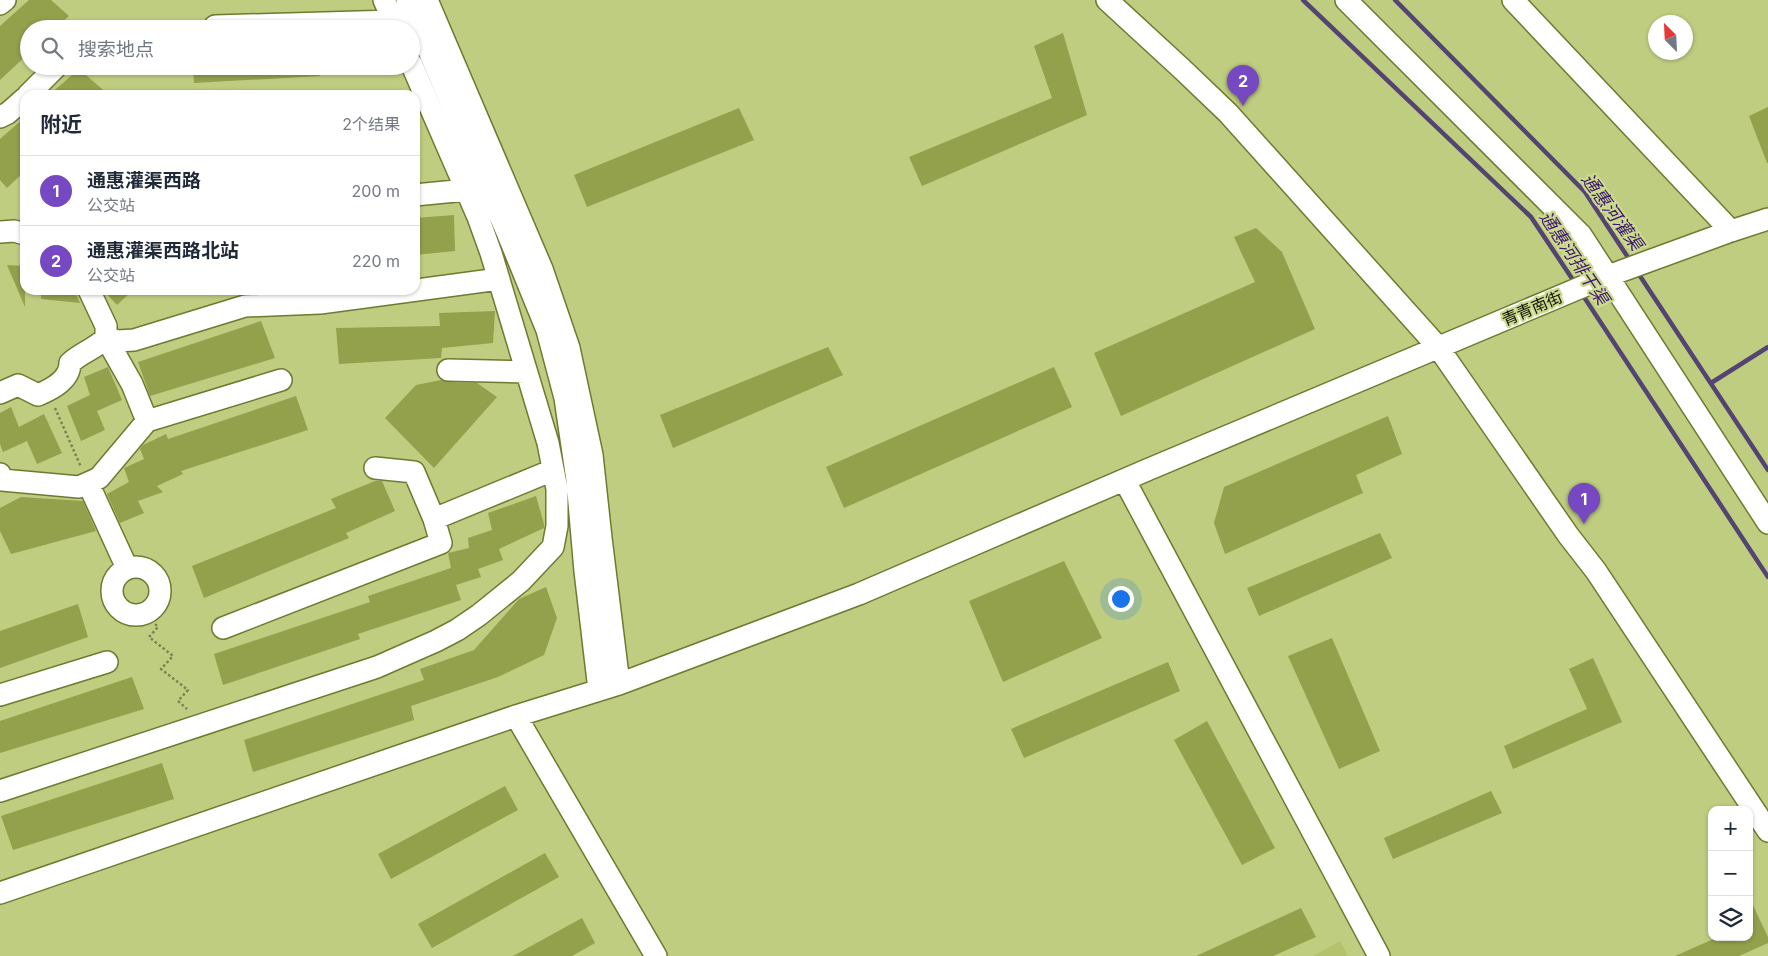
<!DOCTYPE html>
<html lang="zh">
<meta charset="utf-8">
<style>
body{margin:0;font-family:Inter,"Noto Sans SC",sans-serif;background:#f6f6f7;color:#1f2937}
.controls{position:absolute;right:15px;bottom:15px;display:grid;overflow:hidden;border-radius:10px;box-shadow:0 1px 4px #0004}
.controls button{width:45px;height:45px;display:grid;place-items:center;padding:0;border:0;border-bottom:1px solid #e0e1e3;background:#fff;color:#1f2937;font:25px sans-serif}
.compass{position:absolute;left:1648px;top:15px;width:45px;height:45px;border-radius:50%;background:#fff;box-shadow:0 1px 4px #0004;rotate:336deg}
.you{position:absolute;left:1120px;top:598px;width:18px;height:18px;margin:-12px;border:4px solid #fff;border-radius:50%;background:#1a73e8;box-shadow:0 0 0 8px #1a73e833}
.badge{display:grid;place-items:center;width:32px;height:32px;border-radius:50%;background:#7648c1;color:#fff;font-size:16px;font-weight:700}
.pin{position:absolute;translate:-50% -41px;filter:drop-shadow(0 1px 2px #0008)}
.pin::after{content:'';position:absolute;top:26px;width:18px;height:15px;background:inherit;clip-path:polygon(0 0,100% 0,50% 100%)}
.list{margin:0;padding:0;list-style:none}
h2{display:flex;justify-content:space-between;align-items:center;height:65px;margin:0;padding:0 20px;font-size:21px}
h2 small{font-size:16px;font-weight:400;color:#747a83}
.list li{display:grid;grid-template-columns:32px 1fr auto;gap:15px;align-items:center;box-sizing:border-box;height:70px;padding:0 20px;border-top:1px solid #e0e1e3}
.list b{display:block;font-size:19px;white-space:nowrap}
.list p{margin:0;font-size:16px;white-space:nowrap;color:#747a83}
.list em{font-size:16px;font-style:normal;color:#747a83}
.icon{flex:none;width:28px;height:28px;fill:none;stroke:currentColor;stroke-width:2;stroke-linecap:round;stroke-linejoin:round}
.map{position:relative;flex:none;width:1768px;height:956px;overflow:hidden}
.search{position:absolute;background:#fff;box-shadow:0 1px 4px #0004;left:20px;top:20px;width:400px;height:55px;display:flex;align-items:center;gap:12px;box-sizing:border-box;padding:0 18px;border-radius:28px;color:#747a83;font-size:19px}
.panel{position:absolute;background:#fff;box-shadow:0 1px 4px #0004;left:20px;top:90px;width:400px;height:205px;border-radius:15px}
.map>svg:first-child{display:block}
</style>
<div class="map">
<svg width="1768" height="956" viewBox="0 0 1768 956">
<rect width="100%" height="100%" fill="#bfcd81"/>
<!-- built -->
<path fill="#b4c26e" d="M 1340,941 L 1348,956 L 1313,956 Z"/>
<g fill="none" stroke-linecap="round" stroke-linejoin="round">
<!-- stream -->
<path stroke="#534471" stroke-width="4.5" d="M 1303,0 L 1531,217 L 1575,283
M 1395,0 L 1585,192 L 1631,262
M 1638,273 L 1768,470
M 1582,294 L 1768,577
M 1711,383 L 1768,347"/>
</g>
<!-- building -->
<path fill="#93a04c" d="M 29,0 L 51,0 L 69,16 L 55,29 L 29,29 L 29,53 L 0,80 L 0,26 Z
M 1063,33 L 1087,115 L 922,186 L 909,157 L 1052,98 L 1034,46 Z
M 193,66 L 320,66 L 320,76 L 194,83 Z
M 79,69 L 109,95 L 49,95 Z
M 1768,107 L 1768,163 L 1767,163 L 1749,116 Z
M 739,108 L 754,140 L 587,207 L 574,175 Z
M 25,117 L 25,171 L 7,188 L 0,180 L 0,139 Z
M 454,215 L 455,251 L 415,255 L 415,218 Z
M 1256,228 L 1282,252 L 1315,329 L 1121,416 L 1094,353 L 1255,282 L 1234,237 Z
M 7,265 L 25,266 L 25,307 Z
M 41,290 L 74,290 L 80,303 L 41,299 Z
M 103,290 L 133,290 L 117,305 Z
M 495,311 L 493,343 L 442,348 L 441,358 L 339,364 L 336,328 L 440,326 L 439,313 Z
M 261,321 L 275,358 L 150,396 L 138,362 Z
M 828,347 L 843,375 L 673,448 L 660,415 Z
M 108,367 L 122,400 L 97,411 L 105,430 L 81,441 L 67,406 L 90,395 L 84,377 Z
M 1054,367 L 1072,407 L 844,508 L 826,467 Z
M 441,380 L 448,382 L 477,383 L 497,397 L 434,468 L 385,418 L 416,385 Z
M 296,396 L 308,430 L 181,471 L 183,474 L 157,486 L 163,492 L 138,501 L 144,513 L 120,523 L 107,494 L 129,482 L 124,468 L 144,459 L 140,449 L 143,445 L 166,434 L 168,439 Z
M 11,407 L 19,427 L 44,414 L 62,453 L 37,464 L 27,441 L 3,452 L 0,444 L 0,413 Z
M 1388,416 L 1402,454 L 1356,475 L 1363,493 L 1225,554 L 1214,523 L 1224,487 Z
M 375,481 L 382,481 L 395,511 L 346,533 L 349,538 L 204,598 L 192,566 L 336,508 L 331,499 Z
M 536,496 L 544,524 L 544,528 L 499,549 L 503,560 L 478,569 L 481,577 L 456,585 L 461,600 L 358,634 L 360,639 L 223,685 L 214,654 L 370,602 L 368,596 L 451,568 L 448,553 L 469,548 L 468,538 L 492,530 L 488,513 Z
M 21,497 L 83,501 L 96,531 L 11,554 L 0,531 L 0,508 Z
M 1380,533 L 1392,558 L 1259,616 L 1247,588 Z
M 1064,561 L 1102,638 L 1003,682 L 969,601 Z
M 546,587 L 557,618 L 544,655 L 498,677 L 411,706 L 414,720 L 253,772 L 244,740 L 424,680 L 420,669 L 474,650 L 519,599 Z
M 78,604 L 88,637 L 0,668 L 0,631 Z
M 1332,638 L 1380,751 L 1339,769 L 1288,656 Z
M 1593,658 L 1622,722 L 1513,769 L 1504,746 L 1587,709 L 1569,669 Z
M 1168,662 L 1180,691 L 1024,758 L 1011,729 Z
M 132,677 L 144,709 L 0,753 L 0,721 Z
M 1207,721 L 1275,848 L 1242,865 L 1174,740 Z
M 162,763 L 174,799 L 13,850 L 1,816 Z
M 505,786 L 518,810 L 391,879 L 378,854 Z
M 1491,791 L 1502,813 L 1393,859 L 1384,838 Z
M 545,853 L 559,877 L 432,948 L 418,924 Z
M 1749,897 L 1768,937 L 1768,943 L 1739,956 L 1675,956 L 1718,937 L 1749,937 Z
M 1301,908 L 1316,937 L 1273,956 L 1196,956 Z
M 582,918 L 595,943 L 572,956 L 513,956 Z"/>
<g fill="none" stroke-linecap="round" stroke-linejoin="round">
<!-- minor casing -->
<g stroke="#6e7a2f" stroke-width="24">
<path id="minor" d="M 384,0 L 397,29
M 407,0 L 507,232 L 547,330 L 565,398 L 577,480 L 585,571 L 599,690
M 427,0 L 542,269 L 569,348 L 592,455 L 601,538 L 619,684
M 1107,0 L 1182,69 L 1228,113 L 1438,347 L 1568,535 L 1596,571 L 1768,831
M 1346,0 L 1581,235 L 1768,523
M 1513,0 L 1731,231
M 0,4 L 5,0
M 215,26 L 393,21
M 28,95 L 57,66
M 0,117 L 8,113 L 25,98
M 415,195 L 466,190
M 0,232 L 14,231 L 25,234
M 106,338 L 118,341 L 134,340 L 245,306 L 320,303 L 499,279
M 448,370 L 526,372
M 0,393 L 18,385 L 38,395 C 52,389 70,380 70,363 C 82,352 95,349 106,338 L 106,326 L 89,290
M 147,421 L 281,380
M 375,468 L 414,472 L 434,519
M 0,474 L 2,480 L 79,487 L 99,478 L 147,421 L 132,384 L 106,338
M 1125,481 L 1379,956
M 88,483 L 127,568
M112 591a24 24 0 1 1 48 0a24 24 0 1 1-48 0Z
M 223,628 L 441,543 L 434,519 L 553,470
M 0,695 L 107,662
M 516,716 L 656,956
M 0,791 L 377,667 L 436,641 L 457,630 L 479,615 L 521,581 L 553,547 L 557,526 L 557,489 L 548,443 L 491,253 L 478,217 L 411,63
M 0,893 L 516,716 L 619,684 L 859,594 L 1147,470 L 1608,276 L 1731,231 L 1768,219"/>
</g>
<!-- path -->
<path stroke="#79834e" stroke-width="2.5" stroke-dasharray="2.5 2.5" stroke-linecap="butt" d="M 55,408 L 81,467
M 145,613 L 158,627 L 149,637 L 173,656 L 161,669 L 188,690 L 178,701 L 187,709"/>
<!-- minor -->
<use href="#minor" stroke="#fff" stroke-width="21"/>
</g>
<g text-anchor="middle" stroke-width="4.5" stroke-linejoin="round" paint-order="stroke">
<!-- street labels -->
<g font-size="16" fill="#0d1000" stroke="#ccda8e">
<text transform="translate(1532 308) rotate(-23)" y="6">青青南街</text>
</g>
<!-- water labels -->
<g font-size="18" font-style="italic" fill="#3d1870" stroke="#ccda8e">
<text transform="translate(1612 212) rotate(54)" y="6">通惠河灌渠</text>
<text transform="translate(1574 258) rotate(56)" y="6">通惠河排干渠</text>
</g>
</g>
</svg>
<div class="controls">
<button>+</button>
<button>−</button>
<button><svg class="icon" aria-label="layers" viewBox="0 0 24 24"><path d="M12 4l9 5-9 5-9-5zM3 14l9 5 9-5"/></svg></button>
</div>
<svg class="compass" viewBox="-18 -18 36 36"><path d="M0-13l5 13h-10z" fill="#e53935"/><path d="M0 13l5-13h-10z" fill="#747a83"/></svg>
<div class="you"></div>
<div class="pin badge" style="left:1584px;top:524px">1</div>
<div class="pin badge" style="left:1243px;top:106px">2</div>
<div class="search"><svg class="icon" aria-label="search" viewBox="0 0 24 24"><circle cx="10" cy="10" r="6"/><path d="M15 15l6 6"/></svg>搜索地点</div>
<section class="panel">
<h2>附近<small>2个结果</small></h2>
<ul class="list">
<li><span class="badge">1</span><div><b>通惠灌渠西路</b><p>公交站</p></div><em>200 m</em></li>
<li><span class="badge">2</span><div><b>通惠灌渠西路北站</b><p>公交站</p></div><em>220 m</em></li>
</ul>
</section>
</div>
